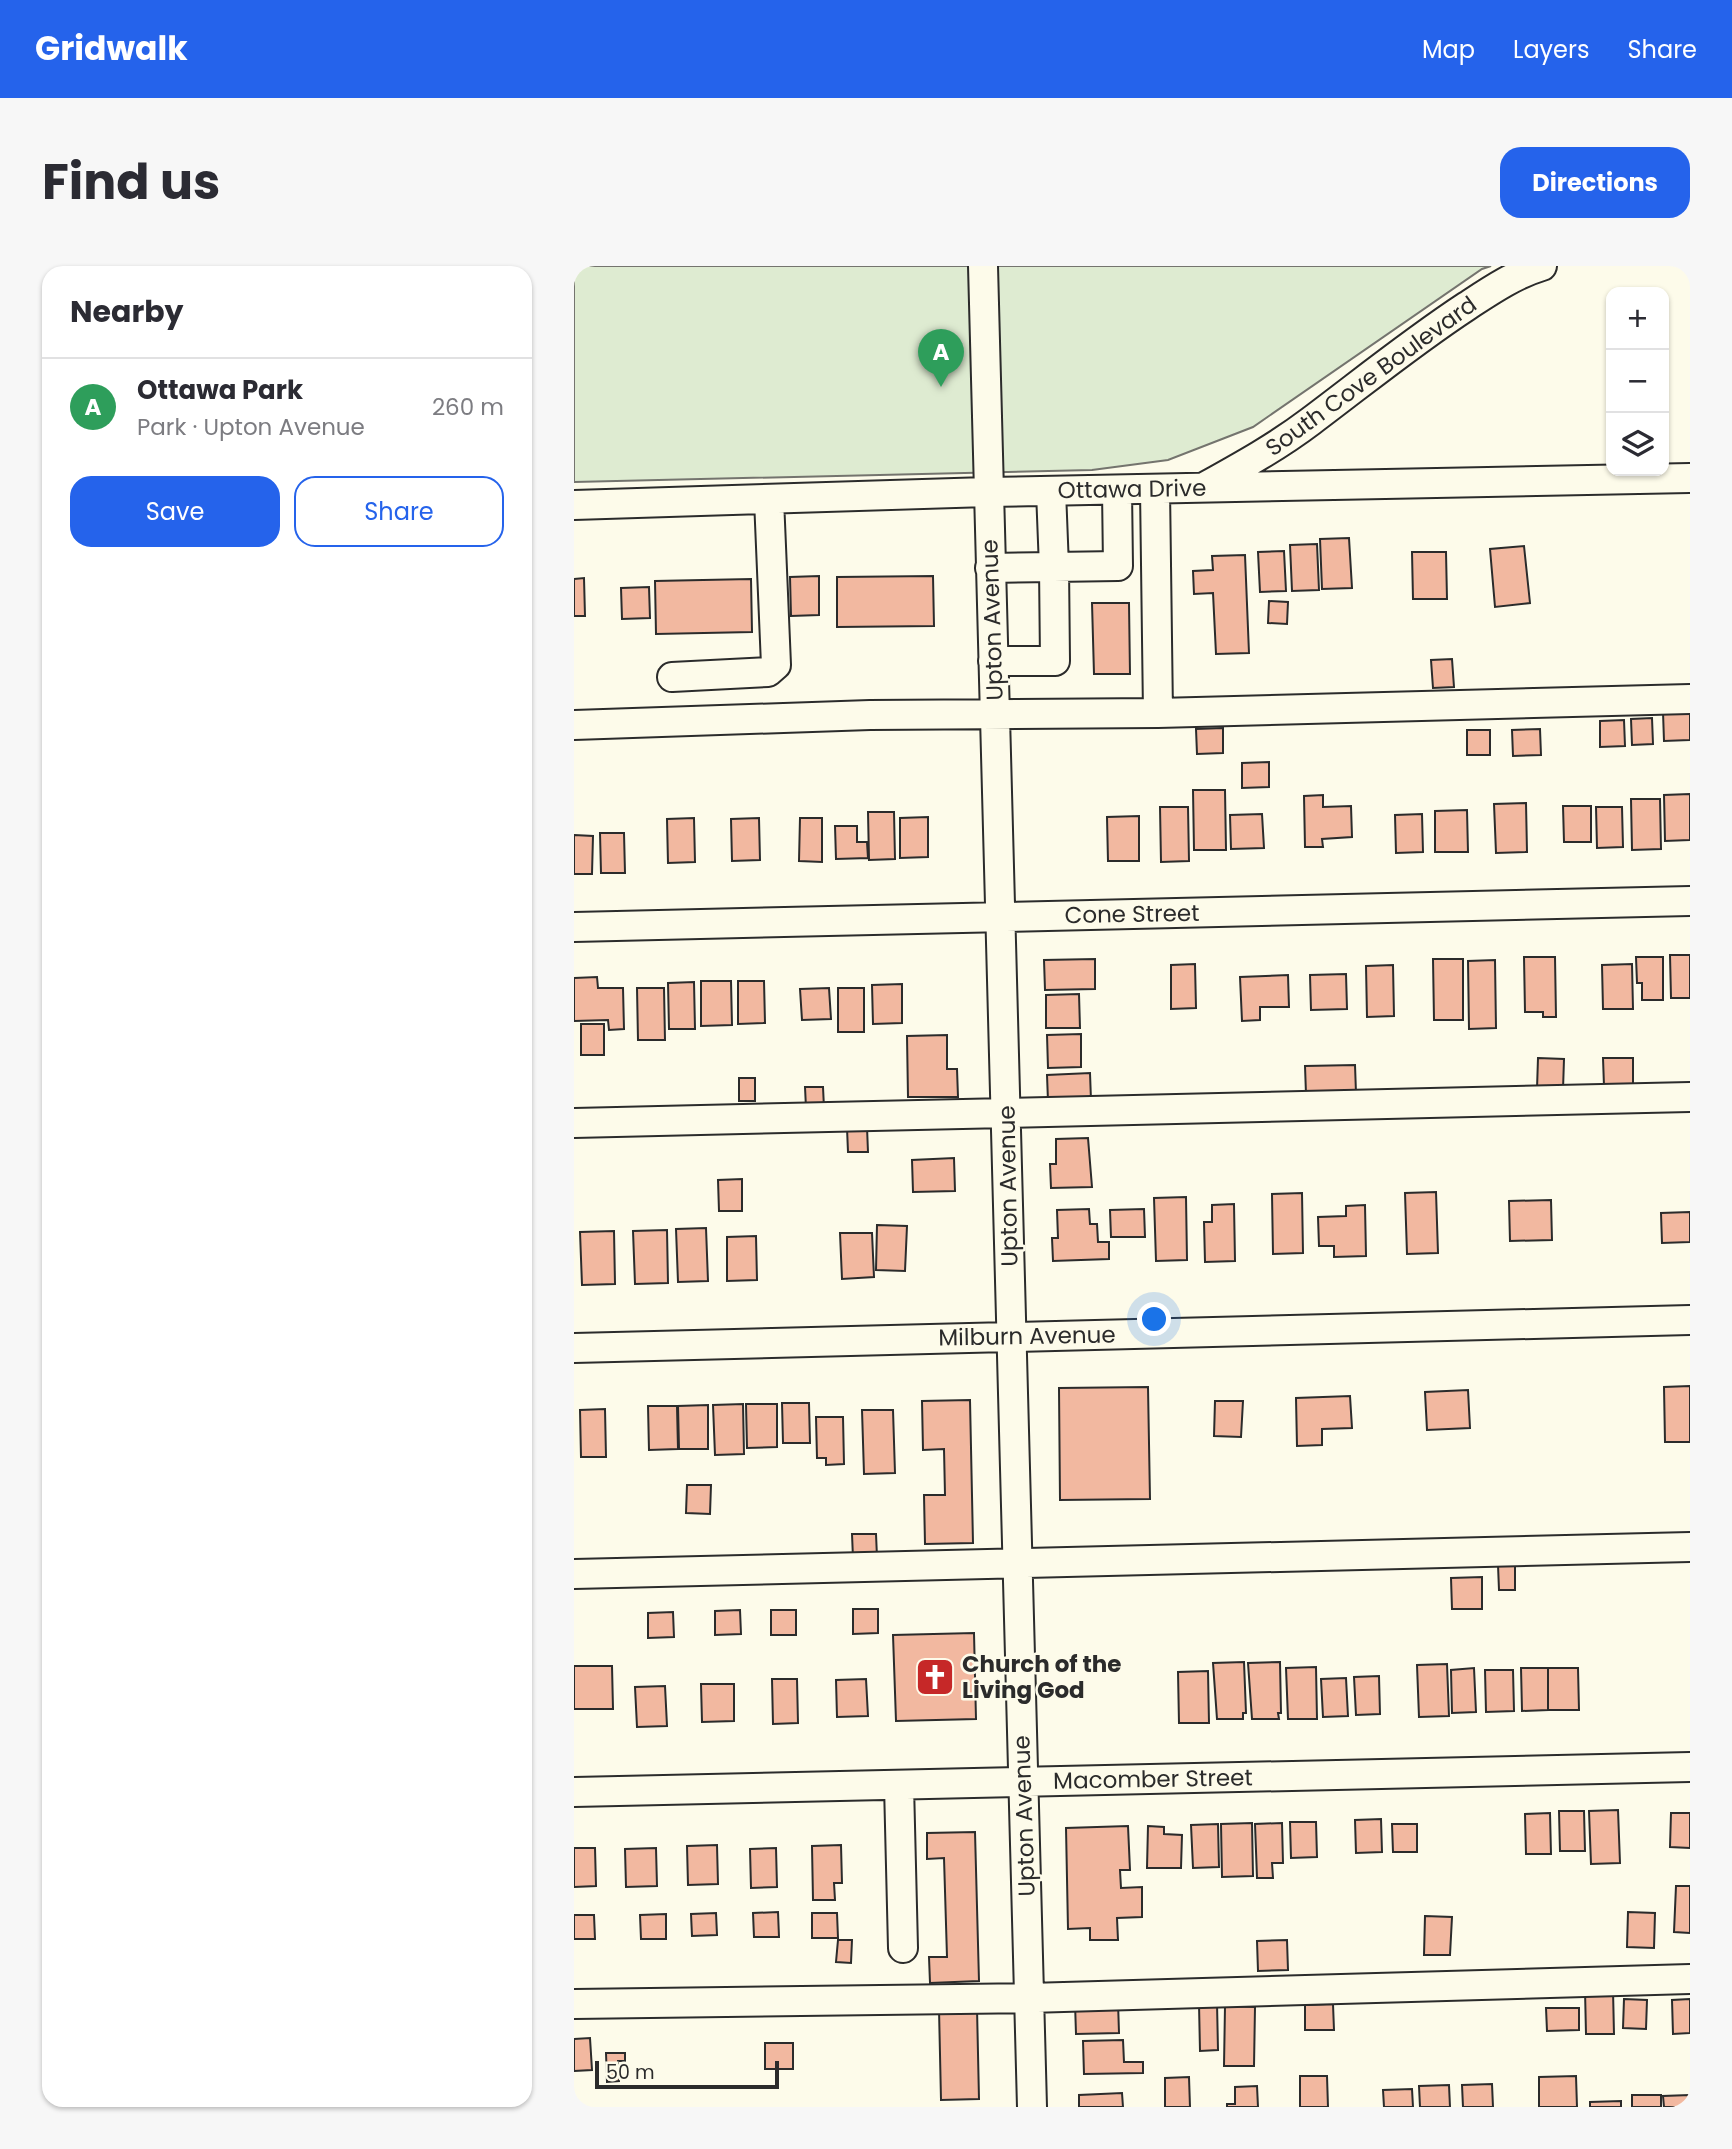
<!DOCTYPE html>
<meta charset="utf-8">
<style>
body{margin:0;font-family:Poppins,sans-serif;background:#f7f7f7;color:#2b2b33}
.controls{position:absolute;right:21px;top:21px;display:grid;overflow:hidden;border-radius:14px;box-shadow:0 2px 5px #0004}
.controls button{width:63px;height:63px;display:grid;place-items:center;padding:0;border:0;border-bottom:2px solid #e1e1e2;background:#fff;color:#2b2b33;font:35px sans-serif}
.scale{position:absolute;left:21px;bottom:18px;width:184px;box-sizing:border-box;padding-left:7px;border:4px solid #2b2b2b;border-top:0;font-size:19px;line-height:24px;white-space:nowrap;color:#2b2b2b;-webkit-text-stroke:5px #fdfbea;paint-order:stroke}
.you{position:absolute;left:581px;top:1054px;width:24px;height:24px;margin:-18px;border:5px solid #fff;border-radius:50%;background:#1a73e8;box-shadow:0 0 0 10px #1a73e833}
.badge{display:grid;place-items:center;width:46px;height:46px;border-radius:50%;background:#2563eb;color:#fff;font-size:23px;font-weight:700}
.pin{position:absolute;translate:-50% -58px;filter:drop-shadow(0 2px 4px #0008)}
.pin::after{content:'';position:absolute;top:37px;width:24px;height:21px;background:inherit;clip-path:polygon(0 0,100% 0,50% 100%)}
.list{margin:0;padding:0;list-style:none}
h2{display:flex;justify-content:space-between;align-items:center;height:91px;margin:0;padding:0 28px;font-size:30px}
h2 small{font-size:23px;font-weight:400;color:#7c7c81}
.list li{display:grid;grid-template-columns:46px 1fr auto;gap:21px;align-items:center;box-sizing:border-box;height:98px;padding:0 28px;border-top:2px solid #e1e1e2}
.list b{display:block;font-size:26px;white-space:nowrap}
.list p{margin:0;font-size:23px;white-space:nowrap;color:#7c7c81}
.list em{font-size:23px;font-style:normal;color:#7c7c81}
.actions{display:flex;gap:14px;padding:21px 28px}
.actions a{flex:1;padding:16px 0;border:2px solid #2563eb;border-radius:21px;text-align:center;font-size:24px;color:#2563eb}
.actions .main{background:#2563eb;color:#fff}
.icon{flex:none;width:38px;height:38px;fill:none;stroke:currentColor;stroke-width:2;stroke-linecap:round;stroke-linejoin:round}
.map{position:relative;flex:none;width:1116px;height:1841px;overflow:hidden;border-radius:21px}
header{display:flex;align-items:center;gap:42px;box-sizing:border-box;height:98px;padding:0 35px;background:#2563eb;color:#fff}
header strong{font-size:33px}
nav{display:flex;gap:38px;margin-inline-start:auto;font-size:24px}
.intro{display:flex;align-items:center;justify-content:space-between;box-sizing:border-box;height:168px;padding:0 42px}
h1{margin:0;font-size:49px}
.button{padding:18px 32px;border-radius:21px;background:#2563eb;color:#fff;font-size:24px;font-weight:700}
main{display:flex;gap:42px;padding:0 42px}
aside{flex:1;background:#fff;border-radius:21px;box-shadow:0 2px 5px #0004}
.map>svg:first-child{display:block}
</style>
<header>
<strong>Gridwalk</strong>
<nav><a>Map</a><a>Layers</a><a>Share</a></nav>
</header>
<div class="intro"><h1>Find us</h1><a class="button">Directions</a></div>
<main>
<aside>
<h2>Nearby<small></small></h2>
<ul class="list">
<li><span class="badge" style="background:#2e9e5b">A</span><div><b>Ottawa Park</b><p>Park · Upton Avenue</p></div><em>260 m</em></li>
</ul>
<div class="actions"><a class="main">Save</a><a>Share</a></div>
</aside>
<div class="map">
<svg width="1116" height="1841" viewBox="0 0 1116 1841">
<rect width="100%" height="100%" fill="#fdfbea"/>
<!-- green -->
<path fill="#deebd1" stroke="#74746e" stroke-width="2" d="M 0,0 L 917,0 L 908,3 L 679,161 L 594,194 L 518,204 L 0,216 Z"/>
<!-- building -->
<path fill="#f2b8a0" stroke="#2b2b2b" stroke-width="2" d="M 775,272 L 778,322 L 748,323 L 746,273 Z
M 743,278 L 745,324 L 718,325 L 716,279 Z
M 950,280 L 956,337 L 921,341 L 916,283 Z
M 710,285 L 712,325 L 686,326 L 684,286 Z
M 838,286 L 872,286 L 873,333 L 839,333 Z
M 671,289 L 675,387 L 642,388 L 639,327 L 620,328 L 619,305 L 639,304 L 638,290 Z
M 245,310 L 245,349 L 217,350 L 216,311 Z
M 359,310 L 360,360 L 263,361 L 263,311 Z
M 10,312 L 11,350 L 0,350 L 0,313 Z
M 177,313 L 178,366 L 82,368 L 81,315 Z
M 75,321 L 76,352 L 48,353 L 47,322 Z
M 695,335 L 714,336 L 713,358 L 694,357 Z
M 518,337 L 555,337 L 556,408 L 520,408 Z
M 878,393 L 880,421 L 859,422 L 857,394 Z
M 1116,445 L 1116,474 L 1090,475 L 1089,446 Z
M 1078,452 L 1079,478 L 1058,479 L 1057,453 Z
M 1050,454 L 1051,480 L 1026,481 L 1026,455 Z
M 649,462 L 649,487 L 623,488 L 622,463 Z
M 966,463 L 967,489 L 939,490 L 938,464 Z
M 893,464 L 916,464 L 916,489 L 893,489 Z
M 695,496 L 695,521 L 668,522 L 668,497 Z
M 619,524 L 651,524 L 652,584 L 620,584 Z
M 1116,528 L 1116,574 L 1091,575 L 1090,529 Z
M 749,529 L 749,541 L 777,540 L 778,571 L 748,573 L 749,581 L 731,581 L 730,530 Z
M 1057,533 L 1086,533 L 1087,583 L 1058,584 Z
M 952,537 L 953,586 L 922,587 L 920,538 Z
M 989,540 L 1017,540 L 1017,576 L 990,576 Z
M 586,541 L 614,541 L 615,595 L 587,596 Z
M 1022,541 L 1048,541 L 1049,581 L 1023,582 Z
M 893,544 L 894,586 L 861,586 L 861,545 Z
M 294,546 L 320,546 L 321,593 L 295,594 Z
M 688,548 L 690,582 L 657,583 L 656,549 Z
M 848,548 L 849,586 L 822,587 L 821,549 Z
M 565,550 L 565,595 L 534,595 L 533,551 Z
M 354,551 L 354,591 L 326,592 L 326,552 Z
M 120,552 L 121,596 L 94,597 L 93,553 Z
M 185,552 L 186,594 L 158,595 L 157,553 Z
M 226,552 L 248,552 L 248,596 L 225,595 Z
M 261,560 L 283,560 L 283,576 L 293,576 L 294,592 L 262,593 Z
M 26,567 L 50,567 L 51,607 L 27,607 Z
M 0,569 L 19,570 L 18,608 L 0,608 Z
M 1096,689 L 1116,689 L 1116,732 L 1097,732 Z
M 950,691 L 981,691 L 982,751 L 969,751 L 969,746 L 951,746 Z
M 1062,691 L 1089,691 L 1089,734 L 1068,734 L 1068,717 L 1063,717 Z
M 521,693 L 521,723 L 471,724 L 470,694 Z
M 859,693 L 889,693 L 889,754 L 860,754 Z
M 921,694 L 922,762 L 895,763 L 894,695 Z
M 621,698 L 622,742 L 597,743 L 597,699 Z
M 1058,698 L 1059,743 L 1029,743 L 1028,699 Z
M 819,699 L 820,750 L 793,751 L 792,700 Z
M 772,708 L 773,743 L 737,744 L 736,709 Z
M 714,709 L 715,741 L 686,741 L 686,754 L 668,755 L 666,711 Z
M 23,711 L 24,722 L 49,722 L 50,763 L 35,764 L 34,754 L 0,755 L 0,712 Z
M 127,715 L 157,715 L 158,759 L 127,760 Z
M 164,715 L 190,715 L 191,757 L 164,758 Z
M 120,716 L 121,763 L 95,763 L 94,717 Z
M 328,718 L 328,757 L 299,758 L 298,719 Z
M 63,722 L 90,722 L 91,774 L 64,774 Z
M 255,722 L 257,753 L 228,754 L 226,723 Z
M 264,722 L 290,722 L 290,766 L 264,766 Z
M 505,728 L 506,762 L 472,762 L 472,729 Z
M 7,758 L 30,758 L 30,789 L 7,789 Z
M 507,768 L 507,801 L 474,802 L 473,769 Z
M 373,769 L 373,803 L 383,803 L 384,831 L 334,831 L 333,770 Z
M 964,792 L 990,793 L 989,824 L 963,823 Z
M 1029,792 L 1059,792 L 1059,819 L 1030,820 Z
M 781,799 L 782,827 L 732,828 L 731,800 Z
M 516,807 L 517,834 L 474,835 L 473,809 Z
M 165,812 L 181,812 L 181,835 L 165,835 Z
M 231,821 L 249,821 L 250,842 L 232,842 Z
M 293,861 L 294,886 L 274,886 L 273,862 Z
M 514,872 L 518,921 L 477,922 L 476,898 L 482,898 L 482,873 Z
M 380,892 L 381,925 L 339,926 L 338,894 Z
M 168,913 L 168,945 L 145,945 L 144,914 Z
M 862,926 L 864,987 L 833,988 L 831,927 Z
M 728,927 L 729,987 L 699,988 L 698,928 Z
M 612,931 L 613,994 L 582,995 L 580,932 Z
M 977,934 L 978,974 L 936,975 L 935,935 Z
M 660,938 L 661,995 L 631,996 L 630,956 L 638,956 L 638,939 Z
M 791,939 L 792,990 L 760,991 L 760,980 L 745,980 L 744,951 L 772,950 L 772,940 Z
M 515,943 L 516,958 L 523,958 L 524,976 L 535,976 L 535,993 L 479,995 L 478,972 L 484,972 L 483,944 Z
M 570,943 L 571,971 L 537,971 L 536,944 Z
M 1116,946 L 1116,976 L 1088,977 L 1087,947 Z
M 303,959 L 333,960 L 331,1005 L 302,1004 Z
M 132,962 L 134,1015 L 104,1016 L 102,963 Z
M 93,964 L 94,1017 L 61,1018 L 59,965 Z
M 40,965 L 41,1018 L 8,1019 L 6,966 Z
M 266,967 L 298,967 L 300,1011 L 268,1013 Z
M 182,970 L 183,1014 L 153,1015 L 153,971 Z
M 1116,1120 L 1116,1176 L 1091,1176 L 1090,1121 Z
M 574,1121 L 576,1233 L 486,1234 L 485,1122 Z
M 894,1124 L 896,1162 L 853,1164 L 851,1126 Z
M 776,1130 L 778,1162 L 748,1163 L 748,1179 L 723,1180 L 722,1132 Z
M 396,1134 L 399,1277 L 351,1278 L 350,1229 L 371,1229 L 370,1183 L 349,1184 L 348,1135 Z
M 641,1135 L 669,1135 L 667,1171 L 640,1170 Z
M 208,1137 L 235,1137 L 236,1177 L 209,1177 Z
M 169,1138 L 170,1188 L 141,1189 L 139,1139 Z
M 172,1138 L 203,1138 L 203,1181 L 173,1182 Z
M 134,1139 L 134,1183 L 105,1183 L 104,1140 Z
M 74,1140 L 103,1140 L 104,1183 L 75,1184 Z
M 31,1143 L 32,1191 L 7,1191 L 6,1144 Z
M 288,1144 L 319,1144 L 321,1207 L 290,1208 Z
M 242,1151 L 269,1151 L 270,1198 L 252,1199 L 252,1192 L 243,1192 Z
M 113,1219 L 137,1219 L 136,1248 L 112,1247 Z
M 278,1268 L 302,1268 L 303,1291 L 279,1292 Z
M 924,1299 L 941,1299 L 941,1324 L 925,1324 Z
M 908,1311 L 908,1343 L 878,1343 L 877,1312 Z
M 279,1343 L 304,1343 L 304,1367 L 279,1368 Z
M 166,1344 L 167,1368 L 141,1369 L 141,1345 Z
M 197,1344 L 222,1344 L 222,1369 L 197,1369 Z
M 99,1346 L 100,1371 L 74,1372 L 74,1347 Z
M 400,1367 L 402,1453 L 322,1455 L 319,1369 Z
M 670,1396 L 672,1447 L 669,1447 L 669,1453 L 643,1453 L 639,1397 Z
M 706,1396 L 707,1447 L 704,1447 L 705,1453 L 678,1453 L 674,1397 Z
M 873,1398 L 875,1450 L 845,1451 L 843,1399 Z
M 0,1400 L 38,1400 L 39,1443 L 0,1443 Z
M 742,1401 L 743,1453 L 714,1453 L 712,1402 Z
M 900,1402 L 902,1446 L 878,1447 L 877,1404 Z
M 947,1402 L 974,1402 L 974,1444 L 948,1445 Z
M 974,1402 L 1004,1402 L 1005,1444 L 974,1444 Z
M 911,1404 L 939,1404 L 940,1445 L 912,1446 Z
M 634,1405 L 635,1457 L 605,1457 L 604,1406 Z
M 805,1410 L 806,1448 L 782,1449 L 780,1411 Z
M 772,1412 L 774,1450 L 749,1451 L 747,1413 Z
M 198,1413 L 223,1413 L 224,1457 L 199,1458 Z
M 292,1413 L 294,1450 L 263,1451 L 262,1414 Z
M 127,1418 L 160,1418 L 160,1455 L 128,1456 Z
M 91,1420 L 93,1460 L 63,1461 L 61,1421 Z
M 1044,1544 L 1046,1597 L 1017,1598 L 1015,1545 Z
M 985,1545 L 1010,1545 L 1011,1585 L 986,1585 Z
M 976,1547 L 977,1588 L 952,1588 L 951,1548 Z
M 1097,1547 L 1116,1547 L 1116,1582 L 1096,1581 Z
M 807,1553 L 808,1586 L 782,1587 L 781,1554 Z
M 716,1556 L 742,1556 L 743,1591 L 717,1592 Z
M 678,1557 L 679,1610 L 648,1611 L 647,1558 Z
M 708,1557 L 709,1597 L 698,1597 L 699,1612 L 683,1612 L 681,1558 Z
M 644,1558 L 645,1601 L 619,1602 L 617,1559 Z
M 818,1558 L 843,1558 L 843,1586 L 819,1586 Z
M 554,1560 L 556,1604 L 546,1604 L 547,1622 L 568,1621 L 568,1651 L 543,1652 L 544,1674 L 516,1674 L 516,1662 L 494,1663 L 492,1562 Z
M 574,1560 L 590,1561 L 590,1568 L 608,1569 L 607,1602 L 573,1602 Z
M 401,1566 L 405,1715 L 356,1717 L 355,1691 L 373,1691 L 370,1592 L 353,1593 L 353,1567 Z
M 143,1579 L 144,1618 L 114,1619 L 113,1580 Z
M 267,1579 L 268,1617 L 260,1617 L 261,1634 L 239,1634 L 238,1580 Z
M 0,1582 L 21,1582 L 22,1620 L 0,1621 Z
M 82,1582 L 83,1620 L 52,1621 L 51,1583 Z
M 202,1582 L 203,1621 L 177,1622 L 176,1583 Z
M 1102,1620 L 1116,1620 L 1116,1667 L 1100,1666 Z
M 204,1646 L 205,1671 L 180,1671 L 179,1647 Z
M 1054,1646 L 1081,1647 L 1080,1682 L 1053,1681 Z
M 142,1647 L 143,1669 L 118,1670 L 117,1648 Z
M 238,1647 L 263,1647 L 264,1672 L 238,1672 Z
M 92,1648 L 92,1673 L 67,1673 L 66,1649 Z
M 0,1649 L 20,1649 L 21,1673 L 0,1673 Z
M 851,1650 L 878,1651 L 876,1689 L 850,1689 Z
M 264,1674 L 278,1674 L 277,1697 L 262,1696 Z
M 713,1674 L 714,1704 L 684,1705 L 683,1675 Z
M 1011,1724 L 1039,1724 L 1040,1768 L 1012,1768 Z
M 1050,1733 L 1073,1734 L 1072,1763 L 1049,1762 Z
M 1116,1733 L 1116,1767 L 1099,1768 L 1098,1734 Z
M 544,1736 L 545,1767 L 502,1768 L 501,1737 Z
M 643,1737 L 644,1784 L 626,1785 L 625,1738 Z
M 759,1738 L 760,1764 L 731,1764 L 731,1739 Z
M 651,1740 L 681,1741 L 680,1800 L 650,1800 Z
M 403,1742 L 405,1833 L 367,1834 L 365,1743 Z
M 972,1742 L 1005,1742 L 1005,1764 L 973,1765 Z
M 16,1772 L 18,1804 L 0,1805 L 0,1773 Z
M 549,1774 L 550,1796 L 569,1796 L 569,1807 L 510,1808 L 509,1775 Z
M 191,1777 L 219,1777 L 219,1803 L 191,1803 Z
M 32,1787 L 51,1787 L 51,1795 L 44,1795 L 45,1815 L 33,1816 Z
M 726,1810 L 753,1810 L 754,1841 L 726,1841 Z
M 1002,1810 L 1003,1841 L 965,1841 L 965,1811 Z
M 615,1811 L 616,1841 L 591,1841 L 591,1812 Z
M 918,1818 L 919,1841 L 889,1841 L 888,1819 Z
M 875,1819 L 876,1841 L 846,1841 L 845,1820 Z
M 683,1820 L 684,1841 L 653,1841 L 653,1838 L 661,1838 L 661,1821 Z
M 838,1823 L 839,1841 L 810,1841 L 809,1824 Z
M 548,1827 L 549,1841 L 505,1841 L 505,1829 Z
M 1058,1829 L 1087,1829 L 1087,1841 L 1058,1841 Z
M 1116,1829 L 1116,1841 L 1090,1841 L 1089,1830 Z
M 1047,1835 L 1047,1841 L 1016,1841 L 1016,1836 Z"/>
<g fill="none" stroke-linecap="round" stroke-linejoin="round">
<!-- minor casing -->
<g stroke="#2b2b2b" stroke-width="32">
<path id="minor" d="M 409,0 L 458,1841
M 632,220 C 668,200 704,180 737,155 C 789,116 838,76 893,40 C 916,25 941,8 968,0
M 581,223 L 584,447
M 477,225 L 480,301 L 544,300 L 543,224
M 0,239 L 413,226 L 1116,212
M 416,302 L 480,301 L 481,395 L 419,395
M 98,411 L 194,406 L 202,399 L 195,233
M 0,459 L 296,449 L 584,447 L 1116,433
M 0,661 L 1116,635
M 0,857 L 1116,831
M 0,1082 L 1116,1054
M 0,1308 L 1116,1281
M 325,1519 L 329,1682
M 0,1526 L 1116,1501
M 0,1738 L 455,1732 L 1116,1713"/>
</g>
<!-- minor -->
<use href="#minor" stroke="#fdfbea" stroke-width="28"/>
</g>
<!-- icons -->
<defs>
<g id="church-square" transform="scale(2.0125)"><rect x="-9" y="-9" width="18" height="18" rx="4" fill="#c62828" stroke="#fdfbea"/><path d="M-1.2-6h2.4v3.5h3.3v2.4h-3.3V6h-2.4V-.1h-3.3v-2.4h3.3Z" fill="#fff"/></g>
</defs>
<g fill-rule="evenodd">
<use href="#church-square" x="361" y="1411"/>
</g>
<g text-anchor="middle" stroke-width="5" stroke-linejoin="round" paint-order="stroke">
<!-- street labels -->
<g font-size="23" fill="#2b2b2b" stroke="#fdfbea">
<text transform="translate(797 110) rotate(-36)" y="8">South Cove Boulevard</text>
<text transform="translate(558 223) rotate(-1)" y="8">Ottawa Drive</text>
<text transform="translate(418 354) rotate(-92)" y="8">Upton Avenue</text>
<text transform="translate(558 648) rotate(-1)" y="8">Cone Street</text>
<text transform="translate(434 920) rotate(-91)" y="8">Upton Avenue</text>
<text transform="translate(453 1070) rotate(-1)" y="8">Milburn Avenue</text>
<text transform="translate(579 1513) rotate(-1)" y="8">Macomber Street</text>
<text transform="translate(450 1550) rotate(-92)" y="8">Upton Avenue</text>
</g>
<!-- poi labels -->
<g font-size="23" font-weight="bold" fill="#2b2b2b" stroke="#fdfbea" text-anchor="start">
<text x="388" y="1406">Church of the<tspan x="388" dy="26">Living God</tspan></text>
</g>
</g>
</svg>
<div class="controls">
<button>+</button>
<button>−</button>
<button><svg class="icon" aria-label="layers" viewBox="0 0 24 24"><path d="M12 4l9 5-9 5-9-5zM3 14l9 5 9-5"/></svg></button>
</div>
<div class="scale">50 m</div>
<div class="you"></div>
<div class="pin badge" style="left:367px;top:121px;background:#2e9e5b">A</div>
</div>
</main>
